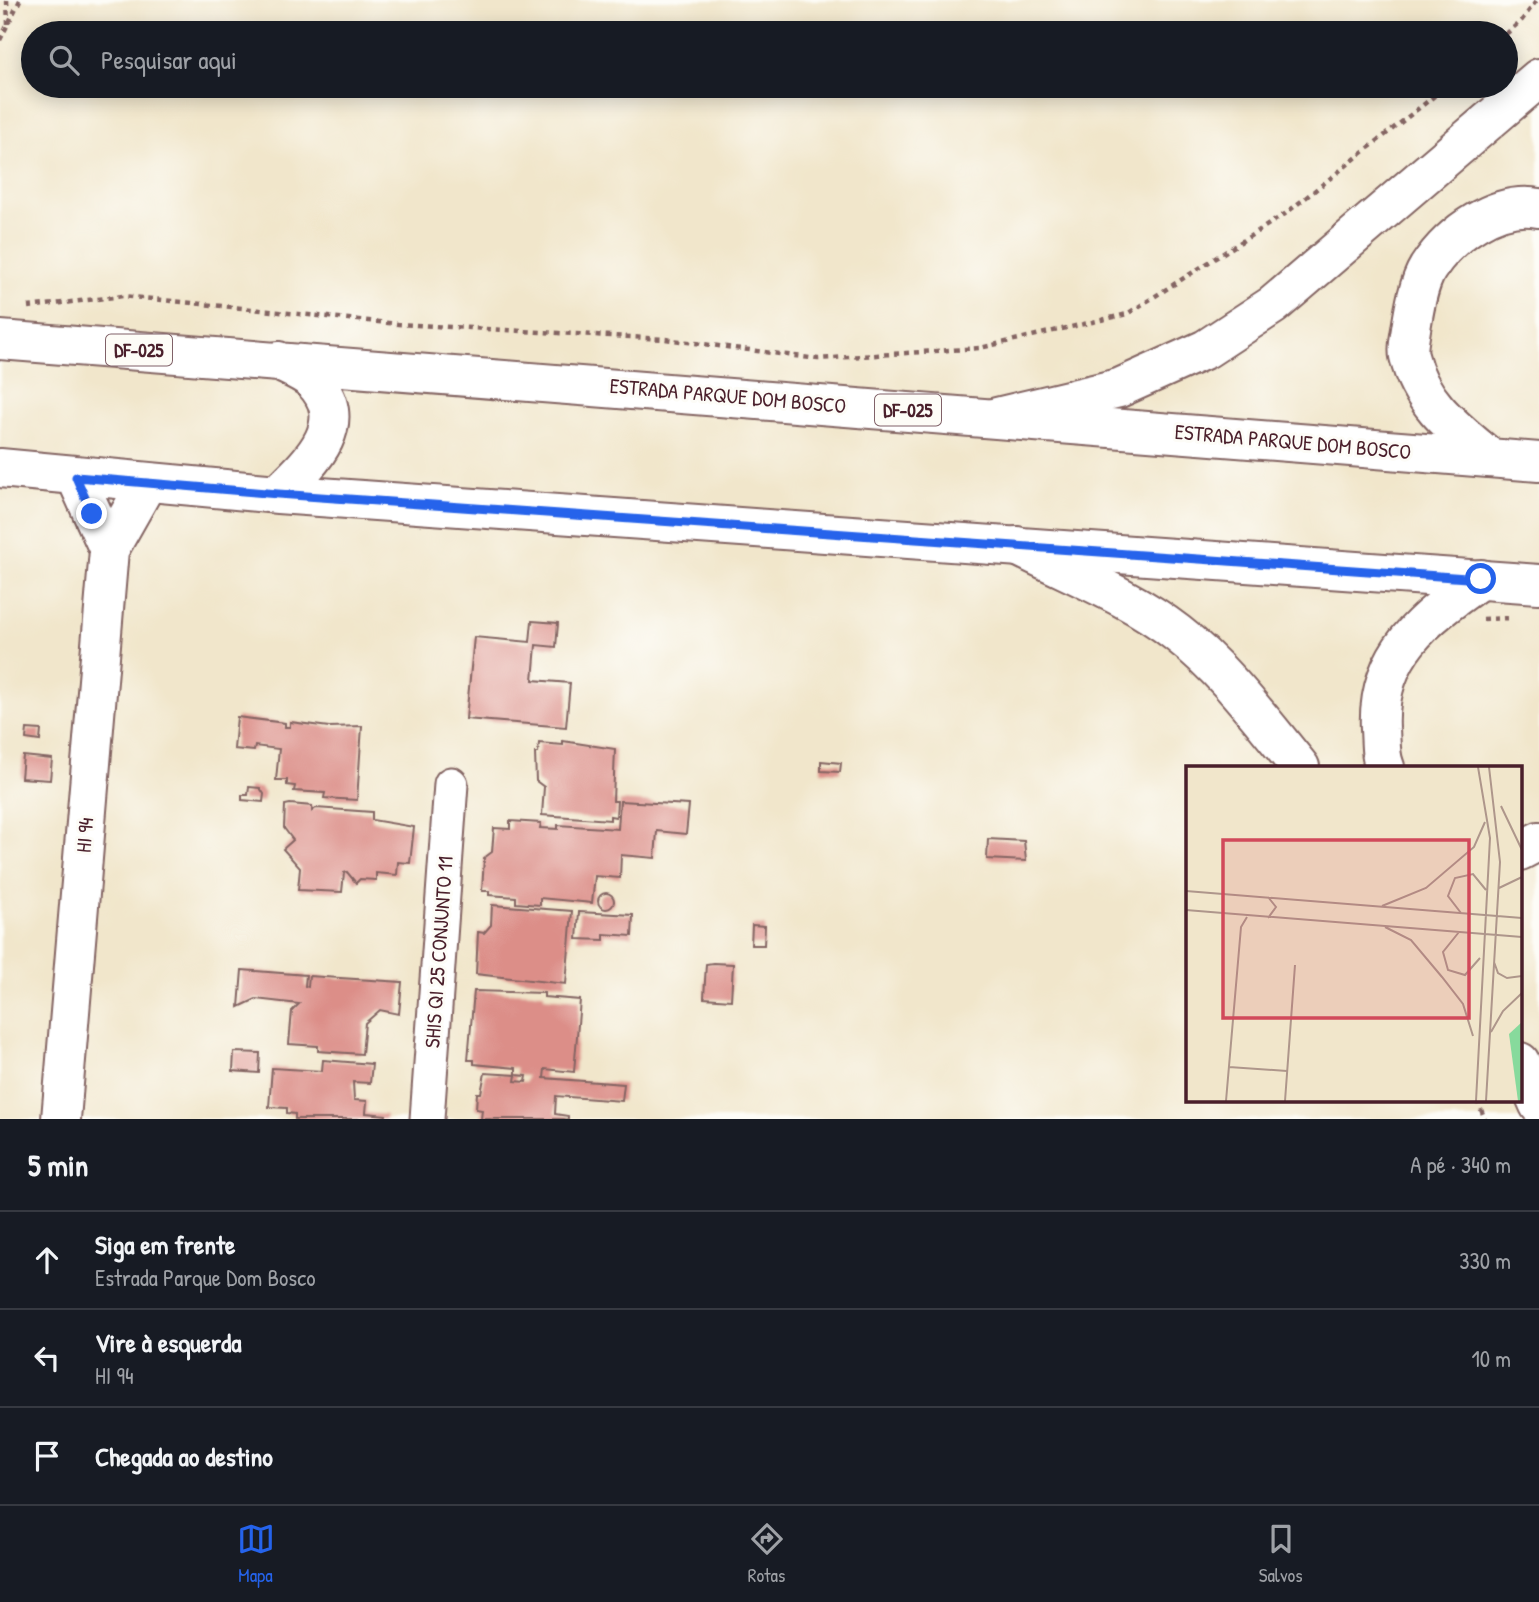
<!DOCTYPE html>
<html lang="pt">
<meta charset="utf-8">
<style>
body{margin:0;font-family:"Patrick Hand",sans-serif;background:#242831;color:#f1f3f6}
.stop{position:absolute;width:21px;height:21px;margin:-16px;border:5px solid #2563eb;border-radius:50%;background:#fff}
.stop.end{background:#2563eb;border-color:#fff;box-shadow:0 2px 7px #0008}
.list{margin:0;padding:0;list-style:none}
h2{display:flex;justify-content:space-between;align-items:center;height:91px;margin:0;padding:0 28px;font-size:30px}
h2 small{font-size:23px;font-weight:400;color:#9ea1a6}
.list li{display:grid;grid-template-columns:46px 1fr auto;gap:21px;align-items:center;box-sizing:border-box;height:98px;padding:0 28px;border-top:2px solid #363941}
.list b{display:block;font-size:26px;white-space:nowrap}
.list p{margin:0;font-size:23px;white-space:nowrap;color:#9ea1a6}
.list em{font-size:23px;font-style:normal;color:#9ea1a6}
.icon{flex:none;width:38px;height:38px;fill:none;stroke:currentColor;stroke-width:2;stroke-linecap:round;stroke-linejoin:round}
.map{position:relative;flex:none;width:1539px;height:1119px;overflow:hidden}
.search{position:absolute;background:#171b24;box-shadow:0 4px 18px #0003;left:21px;right:21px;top:21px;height:77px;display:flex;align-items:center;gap:18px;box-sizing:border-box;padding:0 24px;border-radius:38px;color:#9ea1a6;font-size:26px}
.sheet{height:385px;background:#171b24}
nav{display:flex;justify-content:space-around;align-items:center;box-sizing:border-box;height:98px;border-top:2px solid #363941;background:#171b24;font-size:19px;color:#9ea1a6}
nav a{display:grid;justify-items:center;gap:4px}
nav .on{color:#2563eb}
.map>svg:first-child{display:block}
</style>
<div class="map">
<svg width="1539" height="1119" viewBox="0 0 1539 1119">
<rect width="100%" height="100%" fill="#fdfcf7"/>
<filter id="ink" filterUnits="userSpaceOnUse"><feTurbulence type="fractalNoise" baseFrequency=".0143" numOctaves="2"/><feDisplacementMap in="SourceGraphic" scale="14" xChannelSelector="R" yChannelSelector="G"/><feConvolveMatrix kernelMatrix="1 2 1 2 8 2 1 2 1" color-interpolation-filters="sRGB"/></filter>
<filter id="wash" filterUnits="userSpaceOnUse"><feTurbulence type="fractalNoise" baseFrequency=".00686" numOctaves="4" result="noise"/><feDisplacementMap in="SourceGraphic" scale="28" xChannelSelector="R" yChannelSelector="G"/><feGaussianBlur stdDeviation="1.57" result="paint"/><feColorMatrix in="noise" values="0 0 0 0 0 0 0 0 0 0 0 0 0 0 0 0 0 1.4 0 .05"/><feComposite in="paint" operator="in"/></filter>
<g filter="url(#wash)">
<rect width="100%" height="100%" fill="#f1e6cb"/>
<g id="blocks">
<!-- building -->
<path fill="#dc8e88" d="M 532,621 L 558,623 L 556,647 L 536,645 L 533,680 L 570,683 L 566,727 L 466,719 L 474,637 L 530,642 Z
M 237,717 L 285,723 L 285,727 L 290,727 L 290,722 L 329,727 L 362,726 L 357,800 L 324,798 L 325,793 L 294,791 L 295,786 L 287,785 L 287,780 L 276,780 L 279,749 L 255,746 L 254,751 L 234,749 Z
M 27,729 L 41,730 L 40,741 L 26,739 Z
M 563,741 L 615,749 L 613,801 L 617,801 L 616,817 L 610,816 L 610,820 L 542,815 L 544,787 L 536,781 L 535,753 L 538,753 L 539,743 L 563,745 Z
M 23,756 L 52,759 L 50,780 L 21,778 Z
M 821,761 L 841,763 L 840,772 L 821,771 Z
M 249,787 L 260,788 L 264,794 L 263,802 L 242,800 L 242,795 L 248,795 Z
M 620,801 L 689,805 L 686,834 L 657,831 L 655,858 L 621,855 L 620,878 L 595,876 L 592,903 L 540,898 L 540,905 L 516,903 L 516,897 L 489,895 L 489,891 L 482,891 L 484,858 L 492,852 L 494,828 L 510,829 L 510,821 L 541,823 L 540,828 L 558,829 L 558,825 L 618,829 Z
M 290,804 L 312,806 L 312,811 L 316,808 L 372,812 L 372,820 L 414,827 L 410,863 L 398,862 L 397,875 L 376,873 L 376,880 L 360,879 L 356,883 L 347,872 L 344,873 L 342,892 L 298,890 L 300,868 L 283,849 L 293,840 L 284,828 L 285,805 Z
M 988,839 L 1024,841 L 1026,861 L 987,859 Z
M598 901a8 8 0 1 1 16 0a8 8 0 1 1-16 0Z
M 492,905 L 572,911 L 566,984 L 476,974 L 478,932 L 484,933 L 491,925 Z
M 579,912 L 633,915 L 632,936 L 604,934 L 604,940 L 577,939 Z
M 752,925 L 765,926 L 764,945 L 751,945 Z
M 713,963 L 733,964 L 731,1000 L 704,998 L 706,964 Z
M 242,970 L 306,975 L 305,986 L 308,987 L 309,976 L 402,982 L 399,1014 L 380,1010 L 365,1023 L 362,1054 L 318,1051 L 318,1046 L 289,1044 L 292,1011 L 299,1004 L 256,999 L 239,1007 Z
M 474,991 L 544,993 L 544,997 L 580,1000 L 574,1072 L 545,1069 L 544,1078 L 624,1084 L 622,1101 L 556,1096 L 555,1114 L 568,1116 L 568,1119 L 481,1119 L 482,1110 L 476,1109 L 477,1093 L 481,1093 L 485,1073 L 516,1075 L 515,1081 L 526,1082 L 527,1076 L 516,1075 L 516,1068 L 474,1064 L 474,1060 L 468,1060 Z
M 234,1052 L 260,1053 L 259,1073 L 233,1071 Z
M 323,1060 L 372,1064 L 370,1083 L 353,1082 L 354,1100 L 367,1101 L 366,1113 L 386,1115 L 385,1119 L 295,1119 L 295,1114 L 287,1113 L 287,1108 L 269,1107 L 272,1068 L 322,1071 Z"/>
</g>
</g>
<g filter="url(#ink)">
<use href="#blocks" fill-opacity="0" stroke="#846563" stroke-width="2"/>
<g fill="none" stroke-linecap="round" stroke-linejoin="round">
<!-- minor casing -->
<g stroke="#846563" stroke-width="37">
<path id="minor" d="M 427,1119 L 451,784"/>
</g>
<!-- tertiary casing -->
<g stroke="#846563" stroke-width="42">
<path id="tertiary" d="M 76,477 L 109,550
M 61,1119 L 109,550 L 147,483"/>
</g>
<!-- primary casing -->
<g stroke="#846563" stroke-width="42">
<path id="primary" d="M 0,340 L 1539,462
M 0,468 L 278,494 L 1539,584
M 278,494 C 309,464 355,423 312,380 C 303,372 289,367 278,361"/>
</g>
<!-- trunk casing -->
<g stroke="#846563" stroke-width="42">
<path id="trunk" d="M 997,417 L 1119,388 L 1206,349 L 1273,305 L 1539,78
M 1490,458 C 1454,428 1420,403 1409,356 C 1407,348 1410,337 1411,329 C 1414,310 1418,284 1428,268 C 1451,233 1497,200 1539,208
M 1017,546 C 1069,573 1130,596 1177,633 C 1225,670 1262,721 1300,767
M 1385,767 C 1380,756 1381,742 1380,729 C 1376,654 1425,618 1481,579
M 1520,851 L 1539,841
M 1520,1062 L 1539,1105"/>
</g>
<!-- path -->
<path stroke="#846563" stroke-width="4.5" stroke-dasharray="5 5" stroke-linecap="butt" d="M 7,0 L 8,24
M 1506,34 L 1522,20 L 1537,0
M 0,40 L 20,0
M 28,307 L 123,296 L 398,324 L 665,339 L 818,359 L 980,348 L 1127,314 L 1285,214 L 1447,86
M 1483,619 L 1512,618
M 1477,1100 L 1485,1119"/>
<!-- minor -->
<use href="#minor" stroke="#fff" stroke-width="33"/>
<!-- tertiary -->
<use href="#tertiary" stroke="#fff" stroke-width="38"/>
<!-- primary -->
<use href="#primary" stroke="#fff" stroke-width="38"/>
<!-- trunk -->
<use href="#trunk" stroke="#fff" stroke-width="38"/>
</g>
</g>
<g fill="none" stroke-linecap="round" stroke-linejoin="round" filter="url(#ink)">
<!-- route -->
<path stroke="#2563eb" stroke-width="9" d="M 92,514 L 76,477 L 278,494 L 1481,579"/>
</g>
<g text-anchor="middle" stroke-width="6" stroke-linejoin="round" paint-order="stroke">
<!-- shield labels -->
<g fill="#fdfcf7" stroke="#806168" stroke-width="2">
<rect x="106" y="334.5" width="66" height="31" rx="5"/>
<rect x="875" y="394.5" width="66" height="31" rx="5"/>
</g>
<g font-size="19" font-weight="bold" fill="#4a1f2b">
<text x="139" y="357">DF-025</text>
<text x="908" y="417">DF-025</text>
</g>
<!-- street labels -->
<g font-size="21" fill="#4a1f2b" stroke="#fdfcf7">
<text transform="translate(728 396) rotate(5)" y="7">ESTRADA PARQUE DOM BOSCO</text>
<text transform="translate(1293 442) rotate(5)" y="7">ESTRADA PARQUE DOM BOSCO</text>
<text transform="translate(85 835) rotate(-85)" y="7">HI 94</text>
<text transform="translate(439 952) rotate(-86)" y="7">SHIS QI 25 CONJUNTO 11</text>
</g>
</g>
<!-- overview -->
<g transform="translate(1186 766)">
<rect width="336" height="336" fill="#f1e6cb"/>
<path d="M 336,256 L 336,335 L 332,335 L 323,268 Z" fill="#87da9c"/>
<path fill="none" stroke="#ae968b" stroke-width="2" d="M 315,40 L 336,84M 313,122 L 336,111M 0,125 L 336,152M 82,131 L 90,141 L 82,152M 196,140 L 240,122 L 288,81 L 299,56M 0,144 L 336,171M 275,147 L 262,130 L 269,112 L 287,108 L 300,124M 199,161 L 225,174 L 256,211 L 277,238 L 287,270M 273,166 L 257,186 L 262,204 L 279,209 L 294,192M 308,196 L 312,207 L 321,212 L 336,210M 305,266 L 317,245 L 336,227M 43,301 L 101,305M 40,335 L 55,161 L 61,151M 99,335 L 109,199M 290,335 L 304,72 L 292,1M 300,335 L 314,96 L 303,1"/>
<path fill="#d1495b" fill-opacity="0.15" stroke="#d1495b" stroke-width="3.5" d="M 37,74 L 283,74 L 283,252 L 37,252 Z"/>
<rect width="336" height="336" fill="none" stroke="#4a1f2b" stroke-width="3.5"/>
</g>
</svg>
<div class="stop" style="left:1481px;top:579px"></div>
<div class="stop end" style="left:92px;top:514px"></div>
<div class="search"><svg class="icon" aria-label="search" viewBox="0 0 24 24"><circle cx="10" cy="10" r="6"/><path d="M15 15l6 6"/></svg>Pesquisar aqui</div>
</div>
<section class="sheet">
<h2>5 min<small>A pé · 340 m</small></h2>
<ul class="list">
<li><svg class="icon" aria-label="ahead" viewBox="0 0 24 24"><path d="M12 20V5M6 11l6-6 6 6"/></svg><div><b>Siga em frente</b><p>Estrada Parque Dom Bosco</p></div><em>330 m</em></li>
<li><svg class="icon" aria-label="left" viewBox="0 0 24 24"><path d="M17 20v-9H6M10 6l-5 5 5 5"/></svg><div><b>Vire à esquerda</b><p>HI 94</p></div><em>10 m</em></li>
<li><svg class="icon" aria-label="arrive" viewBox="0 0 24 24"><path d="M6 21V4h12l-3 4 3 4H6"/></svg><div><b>Chegada ao destino</b></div></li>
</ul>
</section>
<nav>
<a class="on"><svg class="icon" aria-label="map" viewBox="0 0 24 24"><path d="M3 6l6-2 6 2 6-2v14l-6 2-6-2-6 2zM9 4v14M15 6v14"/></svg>Mapa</a>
<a><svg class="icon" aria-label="directions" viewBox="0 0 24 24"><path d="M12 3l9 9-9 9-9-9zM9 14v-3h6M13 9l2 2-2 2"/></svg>Rotas</a>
<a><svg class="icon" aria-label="saved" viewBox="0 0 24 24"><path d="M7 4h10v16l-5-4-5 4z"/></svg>Salvos</a>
</nav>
